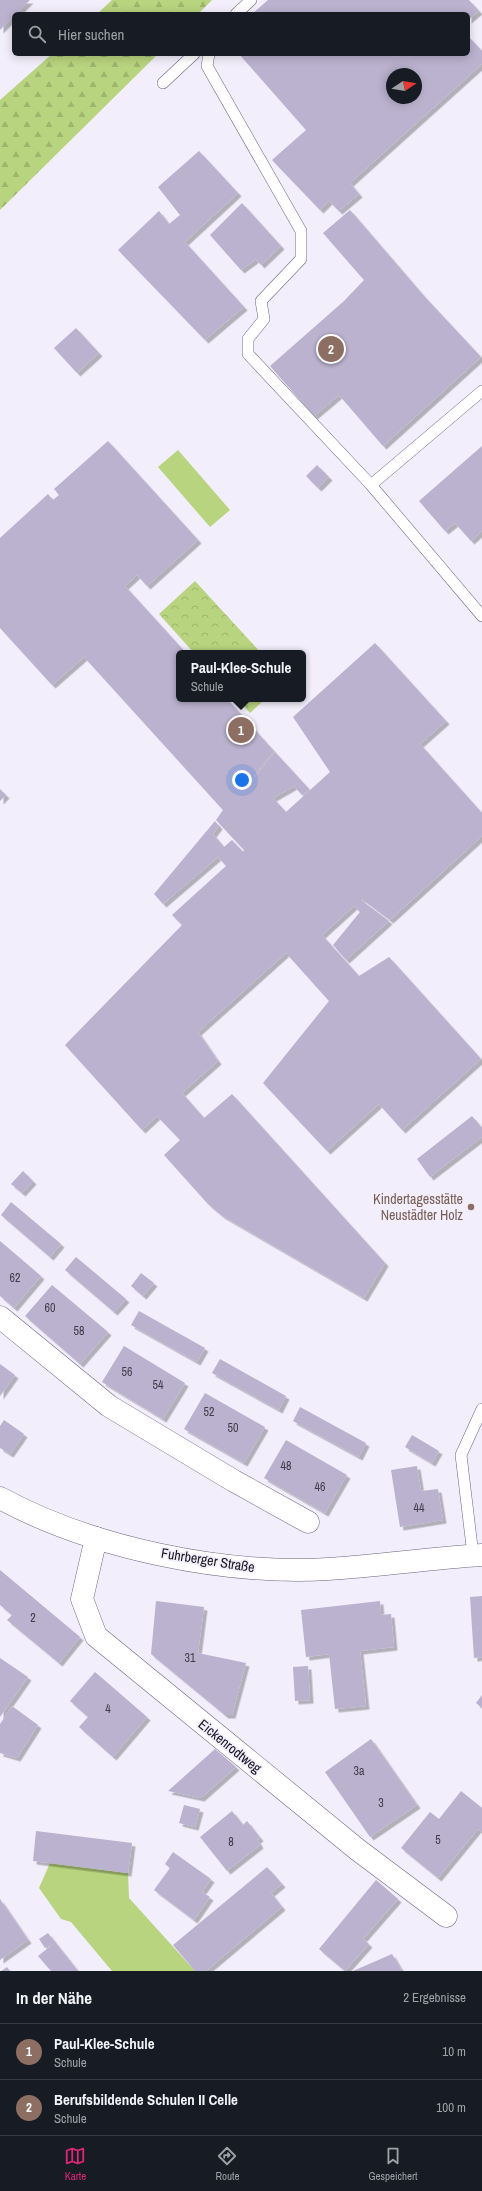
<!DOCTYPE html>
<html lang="de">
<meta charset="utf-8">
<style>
body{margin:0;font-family:"Archivo Narrow",sans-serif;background:#242831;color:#f1f3f6}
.compass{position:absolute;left:386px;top:68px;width:36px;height:36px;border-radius:50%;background:#171b24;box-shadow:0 2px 10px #0003;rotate:78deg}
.you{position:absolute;left:242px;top:780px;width:14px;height:14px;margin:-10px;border:3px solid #fff;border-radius:50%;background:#1a73e8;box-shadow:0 0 0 6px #1a73e833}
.badge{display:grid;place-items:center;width:26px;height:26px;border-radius:50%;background:#db2777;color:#fff;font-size:13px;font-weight:700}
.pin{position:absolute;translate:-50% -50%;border:2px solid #fff;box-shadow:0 1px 4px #0006}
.popup{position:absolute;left:176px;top:650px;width:130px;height:52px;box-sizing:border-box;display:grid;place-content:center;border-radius:6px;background:#171b24;filter:drop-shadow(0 1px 3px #0005);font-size:13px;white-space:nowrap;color:#9ea1a6}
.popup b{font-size:15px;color:#f1f3f6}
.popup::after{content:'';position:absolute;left:50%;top:100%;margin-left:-8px;border:8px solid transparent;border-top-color:#171b24}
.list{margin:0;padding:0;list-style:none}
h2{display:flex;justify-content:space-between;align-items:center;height:52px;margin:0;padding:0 16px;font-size:17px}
h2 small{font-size:13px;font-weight:400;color:#9ea1a6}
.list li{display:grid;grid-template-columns:26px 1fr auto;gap:12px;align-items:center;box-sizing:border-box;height:56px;padding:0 16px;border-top:1px solid #363941}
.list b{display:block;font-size:15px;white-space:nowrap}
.list p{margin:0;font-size:13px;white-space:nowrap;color:#9ea1a6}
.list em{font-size:13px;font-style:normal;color:#9ea1a6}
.icon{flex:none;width:22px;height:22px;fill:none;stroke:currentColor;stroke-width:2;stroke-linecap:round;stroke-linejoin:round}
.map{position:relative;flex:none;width:482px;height:1971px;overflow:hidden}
.search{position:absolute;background:#171b24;box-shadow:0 2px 10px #0003;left:12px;right:12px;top:12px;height:44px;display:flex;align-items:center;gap:10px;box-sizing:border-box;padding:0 14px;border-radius:6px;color:#9ea1a6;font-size:15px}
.sheet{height:164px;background:#171b24}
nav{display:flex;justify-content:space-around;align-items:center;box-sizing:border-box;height:56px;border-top:1px solid #363941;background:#171b24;font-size:11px;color:#9ea1a6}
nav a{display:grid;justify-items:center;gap:2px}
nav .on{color:#db2777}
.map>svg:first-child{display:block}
</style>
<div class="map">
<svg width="482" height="1971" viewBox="0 0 482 1971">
<defs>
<pattern id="forest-firs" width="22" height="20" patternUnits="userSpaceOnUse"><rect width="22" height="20" fill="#b8d47e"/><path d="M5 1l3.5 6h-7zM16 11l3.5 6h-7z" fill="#9db56c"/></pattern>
<pattern id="park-crowns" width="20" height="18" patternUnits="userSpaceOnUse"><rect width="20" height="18" fill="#b8d47e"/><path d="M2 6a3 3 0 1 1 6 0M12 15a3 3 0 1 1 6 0" fill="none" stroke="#9db56c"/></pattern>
<filter id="shadow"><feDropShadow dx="3.5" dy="3.5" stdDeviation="0" flood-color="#0004"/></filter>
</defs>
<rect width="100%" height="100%" fill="#f2eefb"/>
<!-- forest -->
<path fill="url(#forest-firs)" d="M 112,0 L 212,0 L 198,14 L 97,14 Z
M 52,54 L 158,54 L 0,210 L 0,100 Z"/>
<!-- park -->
<path fill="url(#park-crowns)" d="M 195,581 L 261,653 L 194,653 L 159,614 Z
M 237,699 L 265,699 L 250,713 Z"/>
<!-- garden -->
<path fill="#b8d47e" d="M 178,450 L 230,510 L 210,527 L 158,467 Z
M 50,1863 L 128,1873 L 129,1898 L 195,1971 L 112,1971 L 71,1922 L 61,1919 L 39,1888 Z"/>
<!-- building -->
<path fill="#bbb2cf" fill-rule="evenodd" filter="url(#shadow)" d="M 0,0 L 30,0 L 0,30 Z
M 268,0 L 469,0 L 479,11 L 468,20 L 468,14 L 252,14 Z
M 468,36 L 482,51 L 482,64 L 350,183 L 359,194 L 339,211 L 329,201 L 320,210 L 272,160 L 306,130 L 239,54 L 468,54 ZM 392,74 L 416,74 L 416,98 L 392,98 Z
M 199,151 L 238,193 L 185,242 L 244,307 L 205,340 L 118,250 L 159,211 L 169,224 L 180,215 L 158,187 Z
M 242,203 L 281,246 L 261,265 L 256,259 L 241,270 L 210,235 Z
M 350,210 L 424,296 L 481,357 L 383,446 L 339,395 L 314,416 L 270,366 L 344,301 L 364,280 L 323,233 Z
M 76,328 L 99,353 L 77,373 L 54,348 Z
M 108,441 L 198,540 L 147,586 L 137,575 L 125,586 L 186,653 L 179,653 L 179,699 L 227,699 L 274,751 L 254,776 L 255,777 L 275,752 L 309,789 L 302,795 L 294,786 L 273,798 L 286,812 L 330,772 L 293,717 L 375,643 L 446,721 L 420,744 L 482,813 L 482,836 L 390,920 L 362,899 L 361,900 L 389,921 L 346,960 L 333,945 L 360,912 L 354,906 L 322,935 L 359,976 L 389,957 L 481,1059 L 402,1130 L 379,1104 L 327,1151 L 263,1083 L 329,1001 L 286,953 L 198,1032 L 218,1061 L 182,1093 L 204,1118 L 232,1094 L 385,1263 L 364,1298 L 221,1215 L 208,1204 L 164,1155 L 180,1140 L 157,1116 L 142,1130 L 65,1045 L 182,925 L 172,915 L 226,866 L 218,857 L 163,904 L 154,894 L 215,821 L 219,826 L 213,834 L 224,847 L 232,840 L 243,852 L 244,850 L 216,820 L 223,810 L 84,657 L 52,685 L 0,628 L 0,538 L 48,494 L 53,500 L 59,495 L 54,489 Z
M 482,446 L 482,531 L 471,541 L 455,523 L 445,531 L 419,501 Z
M 317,465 L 329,477 L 318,488 L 306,476 Z
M 0,789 L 6,795 L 0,801 Z
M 472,1116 L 482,1128 L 482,1137 L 430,1177 L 417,1159 Z
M 23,1171 L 33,1181 L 22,1193 L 11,1184 Z
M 11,1202 L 61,1244 L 50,1257 L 1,1215 Z
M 0,1241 L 41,1276 L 14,1308 L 0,1296 Z
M 76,1257 L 126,1299 L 114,1312 L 65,1270 Z
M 141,1273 L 154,1283 L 143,1296 L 131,1286 Z
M 52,1285 L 108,1332 L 80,1364 L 25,1316 Z
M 139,1311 L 205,1348 L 197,1362 L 131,1325 Z
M 124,1346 L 185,1383 L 163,1419 L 102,1382 Z
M 220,1359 L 286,1396 L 279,1410 L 212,1373 Z
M 0,1364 L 15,1375 L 0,1396 Z
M 205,1393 L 265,1427 L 244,1463 L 184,1429 Z
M 300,1407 L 366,1443 L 359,1457 L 293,1421 Z
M 4,1420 L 24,1434 L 10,1454 L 0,1448 L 0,1426 Z
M 412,1435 L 439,1451 L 432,1463 L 405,1447 Z
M 286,1440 L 347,1475 L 325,1513 L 264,1478 Z
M 417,1466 L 421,1491 L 438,1489 L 443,1520 L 400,1527 L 391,1470 Z
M 0,1570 L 80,1637 L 59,1663 L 7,1620 L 12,1615 L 0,1605 Z
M 482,1596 L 482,1657 L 474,1658 L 470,1597 Z
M 156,1601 L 204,1607 L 198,1653 L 246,1663 L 232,1715 L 225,1715 L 151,1654 Z
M 380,1601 L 381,1615 L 391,1614 L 394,1647 L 360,1651 L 366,1706 L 335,1709 L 329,1654 L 306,1657 L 301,1610 Z
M 0,1658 L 28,1677 L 0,1717 Z
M 308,1666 L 310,1700 L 295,1701 L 293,1667 Z
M 95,1672 L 147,1717 L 113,1757 L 79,1727 L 88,1717 L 70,1701 Z
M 482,1695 L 482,1708 L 476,1703 Z
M 12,1706 L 38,1725 L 17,1758 L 0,1753 L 0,1724 Z
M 371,1739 L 417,1805 L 370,1837 L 325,1772 Z
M 215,1749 L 236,1767 L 201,1798 L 168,1791 Z
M 461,1791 L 482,1808 L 482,1832 L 478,1829 L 438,1878 L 401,1848 L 430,1812 L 439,1819 Z
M 184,1805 L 200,1809 L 195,1827 L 179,1823 Z
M 232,1811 L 243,1825 L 247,1821 L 260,1838 L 257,1840 L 260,1845 L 227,1871 L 200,1837 Z
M 36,1831 L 132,1843 L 128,1873 L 33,1861 Z
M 173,1852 L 211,1879 L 202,1892 L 210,1897 L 194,1920 L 154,1890 L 170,1868 L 165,1864 Z
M 267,1867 L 282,1884 L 271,1893 L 282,1907 L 206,1971 L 195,1971 L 173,1945 Z
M 376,1880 L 398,1899 L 363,1939 L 369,1944 L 345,1971 L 319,1949 Z
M 0,1899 L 28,1940 L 0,1960 Z
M 48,1933 L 55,1942 L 78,1971 L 51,1971 L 38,1956 L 53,1944 L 45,1948 L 39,1939 Z
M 392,1954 L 402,1971 L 353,1971 Z
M 7,1967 L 10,1971 L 1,1971 Z"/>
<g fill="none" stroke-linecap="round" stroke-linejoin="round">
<!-- lane casing -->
<g stroke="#6b637e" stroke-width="12">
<path id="lane" d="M 236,14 L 251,0
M 209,54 L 207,66 L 301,231 L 301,259 L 261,301 L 264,319 L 248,339 L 248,354 L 371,485
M 163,83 L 194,54
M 482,391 L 371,485 L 482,616
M 473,1555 L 461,1455 L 482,1409"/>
</g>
<!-- street casing -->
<g stroke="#6b637e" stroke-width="23">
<path id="street" d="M 0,1317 L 109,1406 L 234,1481 L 308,1522
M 96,1538 L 82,1599 L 96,1636 L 358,1850 L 446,1916"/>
</g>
<!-- secondary casing -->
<g stroke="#6b637e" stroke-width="23">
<path id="secondary" d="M 0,1498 C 92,1548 223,1575 328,1569 C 379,1566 431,1558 482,1555"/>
</g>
<!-- lane -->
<use href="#lane" stroke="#fff" stroke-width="11"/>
<!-- street -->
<use href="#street" stroke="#fff" stroke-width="22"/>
<!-- secondary -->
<use href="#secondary" stroke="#fff" stroke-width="22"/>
</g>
<!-- markers -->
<circle fill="#8d6e63" stroke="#f2eefb" stroke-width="1.5" cx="471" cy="1207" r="4"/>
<g text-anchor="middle" stroke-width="3.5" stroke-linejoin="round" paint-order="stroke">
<!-- number labels -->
<g font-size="12" fill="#403c4a">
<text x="15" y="1282">62</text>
<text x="50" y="1312">60</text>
<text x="79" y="1335">58</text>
<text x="127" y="1376">56</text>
<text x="158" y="1389">54</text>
<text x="209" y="1416">52</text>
<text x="233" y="1432">50</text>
<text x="286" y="1470">48</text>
<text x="320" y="1491">46</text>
<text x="419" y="1512">44</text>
<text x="33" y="1622">2</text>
<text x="190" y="1662">31</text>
<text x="108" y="1713">4</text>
<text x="359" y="1775">3a</text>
<text x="381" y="1807">3</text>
<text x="438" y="1844">5</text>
<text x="231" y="1846">8</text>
</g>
<!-- education labels -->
<g font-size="14" fill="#785e54" stroke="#f2eefb" text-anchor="end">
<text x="463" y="1204">Kindertagesstätte<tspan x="463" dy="16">Neustädter Holz</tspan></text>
</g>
<!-- street labels -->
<g font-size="14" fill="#17141e" stroke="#f2eefb">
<text transform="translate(208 1560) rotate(9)" y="5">Fuhrberger Straße</text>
<text transform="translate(230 1746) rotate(39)" y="5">Eickenrodtweg</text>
</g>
</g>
</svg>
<svg class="compass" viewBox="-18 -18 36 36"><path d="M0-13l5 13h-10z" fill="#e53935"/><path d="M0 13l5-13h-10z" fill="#9ea1a6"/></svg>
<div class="you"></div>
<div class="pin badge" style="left:241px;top:730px;background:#8d6e63">1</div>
<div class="popup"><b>Paul-Klee-Schule</b>Schule</div>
<div class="pin badge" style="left:331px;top:349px;background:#8d6e63">2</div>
<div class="search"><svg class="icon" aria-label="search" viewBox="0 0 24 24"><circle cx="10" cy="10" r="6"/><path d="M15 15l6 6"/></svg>Hier suchen</div>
</div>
<section class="sheet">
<h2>In der Nähe<small>2 Ergebnisse</small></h2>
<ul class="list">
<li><span class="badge" style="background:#8d6e63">1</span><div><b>Paul-Klee-Schule</b><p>Schule</p></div><em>10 m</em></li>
<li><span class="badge" style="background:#8d6e63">2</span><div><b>Berufsbildende Schulen II Celle</b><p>Schule</p></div><em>100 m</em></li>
</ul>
</section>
<nav>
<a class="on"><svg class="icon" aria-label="map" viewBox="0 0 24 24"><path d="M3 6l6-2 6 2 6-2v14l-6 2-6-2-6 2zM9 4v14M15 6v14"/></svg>Karte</a>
<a><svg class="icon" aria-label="directions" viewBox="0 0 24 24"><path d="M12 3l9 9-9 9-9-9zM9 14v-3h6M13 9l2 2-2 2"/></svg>Route</a>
<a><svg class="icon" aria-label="saved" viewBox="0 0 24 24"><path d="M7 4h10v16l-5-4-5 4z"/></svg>Gespeichert</a>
</nav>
